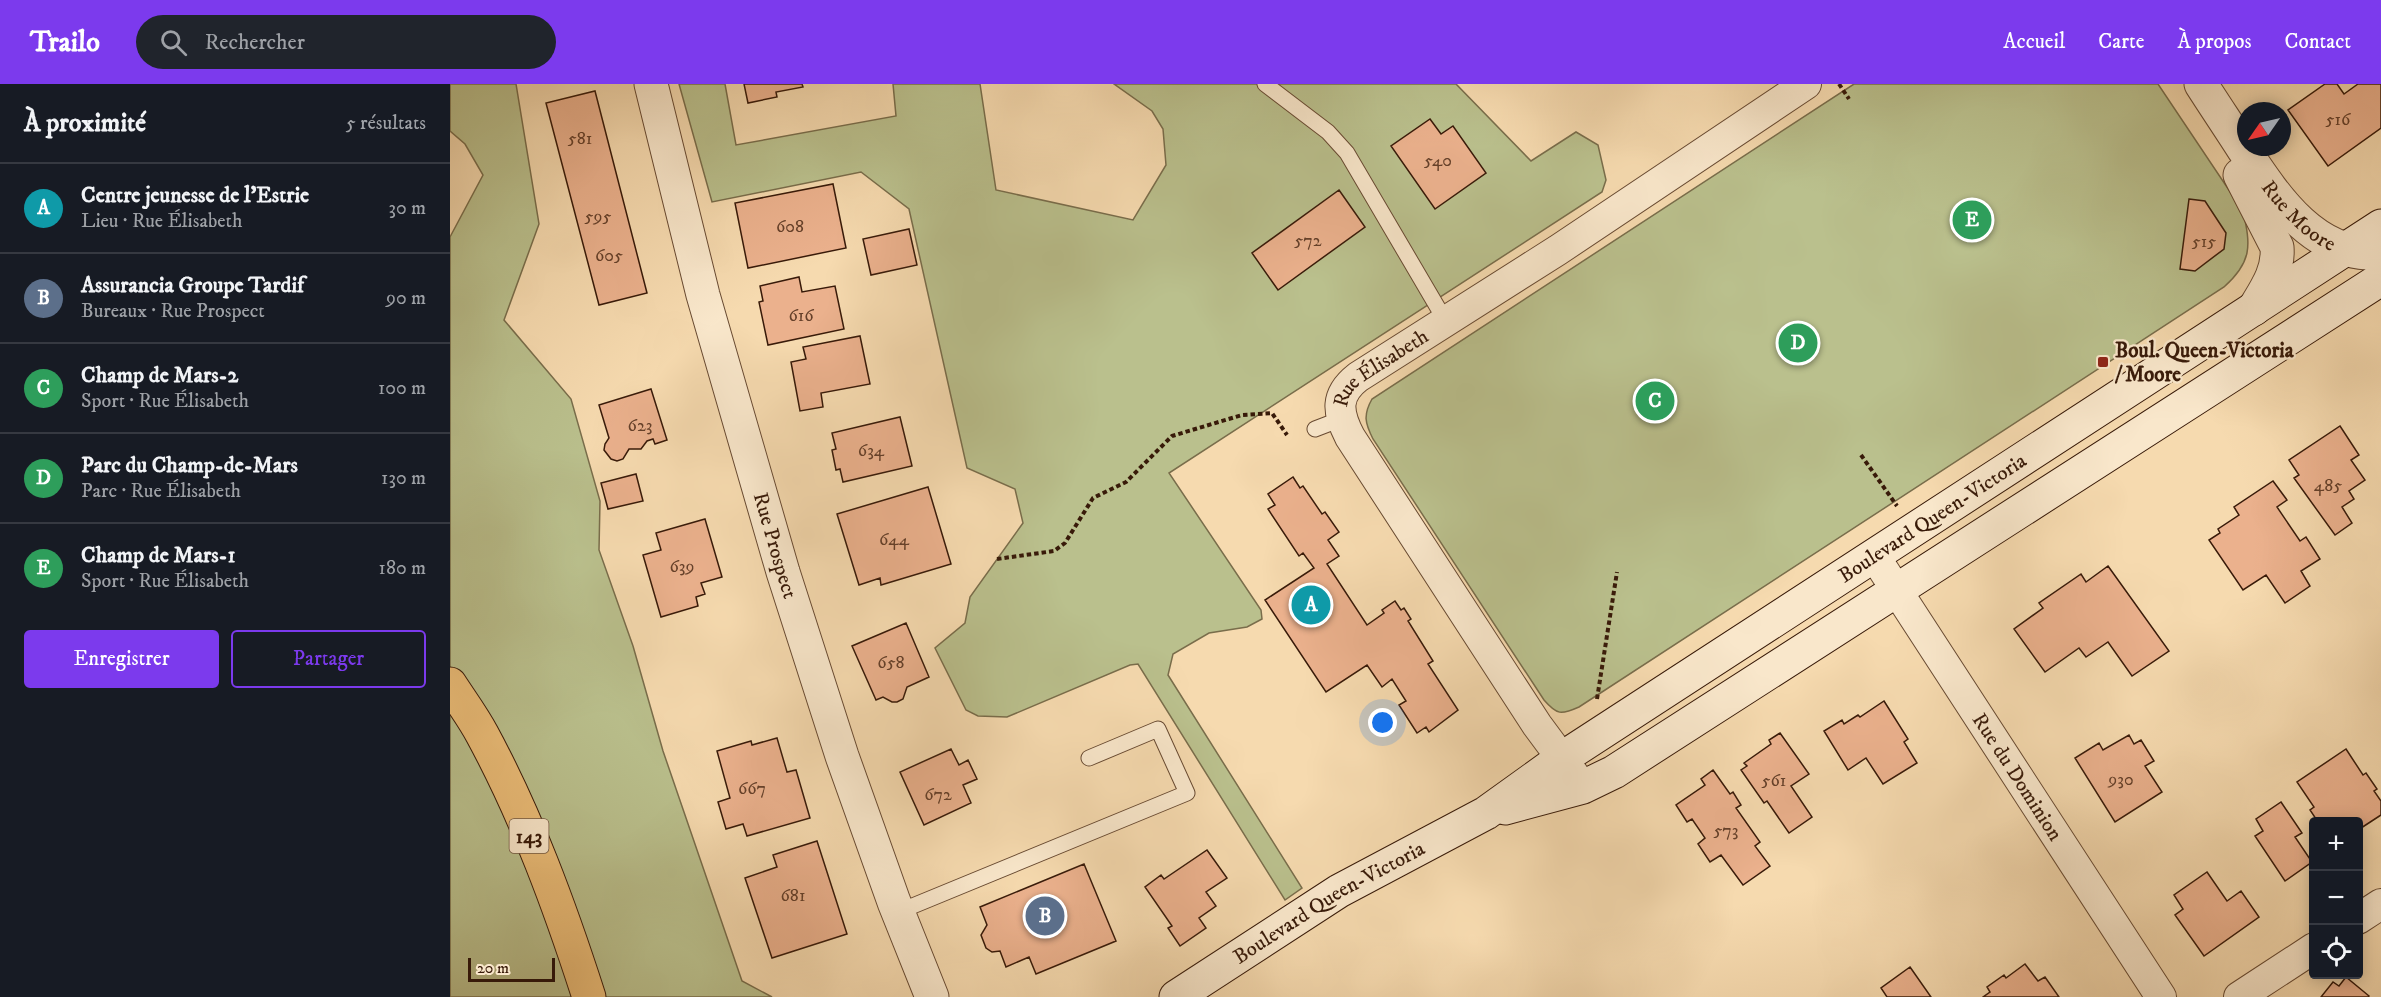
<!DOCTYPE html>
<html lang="fr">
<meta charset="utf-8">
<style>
body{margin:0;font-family:"IM FELL DW Pica",serif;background:#20242c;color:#f1f3f6}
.controls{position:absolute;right:18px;bottom:18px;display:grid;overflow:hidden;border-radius:6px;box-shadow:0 3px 15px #0003}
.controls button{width:54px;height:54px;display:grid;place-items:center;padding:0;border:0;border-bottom:2px solid #363941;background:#171b24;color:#f1f3f6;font:30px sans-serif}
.compass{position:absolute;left:1787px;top:18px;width:54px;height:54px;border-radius:50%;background:#171b24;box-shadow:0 3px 15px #0003;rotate:236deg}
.scale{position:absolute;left:18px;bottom:15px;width:87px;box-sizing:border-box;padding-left:6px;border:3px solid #381a09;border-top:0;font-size:16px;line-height:21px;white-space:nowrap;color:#381a09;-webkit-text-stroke:4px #f9e7cb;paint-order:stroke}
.you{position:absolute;left:933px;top:639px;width:21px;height:21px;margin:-15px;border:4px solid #fff;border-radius:50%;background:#1a73e8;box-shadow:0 0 0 9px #1a73e833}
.badge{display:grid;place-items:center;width:39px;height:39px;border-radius:50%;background:#7c3aed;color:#fff;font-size:20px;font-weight:700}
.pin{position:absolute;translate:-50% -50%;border:3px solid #fff;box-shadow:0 2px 6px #0006}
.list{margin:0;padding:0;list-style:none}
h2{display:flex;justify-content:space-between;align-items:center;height:78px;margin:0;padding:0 24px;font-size:26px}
h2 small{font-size:20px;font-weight:400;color:#9ea1a6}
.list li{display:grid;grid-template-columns:39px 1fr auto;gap:18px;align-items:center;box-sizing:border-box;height:90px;padding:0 24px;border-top:2px solid #363941}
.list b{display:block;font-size:22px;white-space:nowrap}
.list p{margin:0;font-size:20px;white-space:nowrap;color:#9ea1a6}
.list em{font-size:20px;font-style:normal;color:#9ea1a6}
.actions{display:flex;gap:12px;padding:18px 24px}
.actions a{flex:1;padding:14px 0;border:2px solid #7c3aed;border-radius:6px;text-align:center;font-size:21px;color:#7c3aed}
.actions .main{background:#7c3aed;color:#fff}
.icon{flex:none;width:33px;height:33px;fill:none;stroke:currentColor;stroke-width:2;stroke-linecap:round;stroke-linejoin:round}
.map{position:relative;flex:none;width:1931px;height:913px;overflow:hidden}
header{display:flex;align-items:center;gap:36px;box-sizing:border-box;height:84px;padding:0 30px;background:#7c3aed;color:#fff}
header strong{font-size:28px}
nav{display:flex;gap:33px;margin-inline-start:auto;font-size:21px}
.search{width:420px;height:54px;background:#20242c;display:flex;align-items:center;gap:15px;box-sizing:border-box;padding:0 21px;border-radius:33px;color:#9ea1a6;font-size:22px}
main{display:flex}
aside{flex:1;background:#171b24}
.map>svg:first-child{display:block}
</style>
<header>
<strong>Trailo</strong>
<div class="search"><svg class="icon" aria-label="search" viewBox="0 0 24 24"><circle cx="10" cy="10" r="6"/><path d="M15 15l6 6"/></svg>Rechercher</div>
<nav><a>Accueil</a><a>Carte</a><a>À propos</a><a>Contact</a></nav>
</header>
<main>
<aside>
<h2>À proximité<small>5 résultats</small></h2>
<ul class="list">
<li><span class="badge" style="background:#0f9aa8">A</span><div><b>Centre jeunesse de l'Estrie</b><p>Lieu · Rue Élisabeth</p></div><em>30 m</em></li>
<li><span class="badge" style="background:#5c6f8a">B</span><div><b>Assurancia Groupe Tardif</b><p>Bureaux · Rue Prospect</p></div><em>90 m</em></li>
<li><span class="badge" style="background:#2e9e5b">C</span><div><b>Champ de Mars-2</b><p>Sport · Rue Élisabeth</p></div><em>100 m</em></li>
<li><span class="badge" style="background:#2e9e5b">D</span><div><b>Parc du Champ-de-Mars</b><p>Parc · Rue Élisabeth</p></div><em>130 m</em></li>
<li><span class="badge" style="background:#2e9e5b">E</span><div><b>Champ de Mars-1</b><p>Sport · Rue Élisabeth</p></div><em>180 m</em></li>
</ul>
<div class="actions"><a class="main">Enregistrer</a><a>Partager</a></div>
</aside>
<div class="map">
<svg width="1931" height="913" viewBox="0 0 1931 913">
<rect width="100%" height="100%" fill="#f6daaf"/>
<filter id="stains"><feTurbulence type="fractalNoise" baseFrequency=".00333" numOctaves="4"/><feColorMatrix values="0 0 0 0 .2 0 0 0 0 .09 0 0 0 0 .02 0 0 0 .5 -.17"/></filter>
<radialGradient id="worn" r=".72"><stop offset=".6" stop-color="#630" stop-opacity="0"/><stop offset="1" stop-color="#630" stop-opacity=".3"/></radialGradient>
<!-- green -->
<path fill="#bac08d" stroke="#796d4b" stroke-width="1.5" d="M 0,0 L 66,0 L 89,140 L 54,236 L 121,315 L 150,417 L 149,466 L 183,562 L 213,667 L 292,897 L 322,913 L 0,913 L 0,153 L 33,91 L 15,60 L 0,47 Z
M 229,0 L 275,0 L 286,61 L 446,32 L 443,0 L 530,0 L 546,106 L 683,136 L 716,81 L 713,45 L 702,27 L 664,0 L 1006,0 L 1081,77 L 1126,48 L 1148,61 L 1156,96 L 1152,108 L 719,389 L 811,526 L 812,535 L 797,543 L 759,549 L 723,570 L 718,591 L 852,804 L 835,816 L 688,580 L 680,581 L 557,633 L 528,632 L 516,626 L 485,564 L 515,539 L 520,513 L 573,439 L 565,405 L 517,384 L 459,125 L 411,88 L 262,118 Z
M 1404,0 L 1708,0 L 1793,127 C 1801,162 1802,178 1774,203 L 1129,623 C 1111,631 1107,631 1094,616 L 923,355 C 915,339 913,331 922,315 Z"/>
<!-- building -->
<path fill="#ebb18d" stroke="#381a09" stroke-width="1.5" d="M 294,0 L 352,0 L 353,3 L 326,8 L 327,13 L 298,19 Z
M 1875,0 L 1887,0 L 1894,10 L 1908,0 L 1931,0 L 1931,44 L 1878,82 L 1838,26 Z
M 145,7 L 197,209 L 149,221 L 96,19 Z
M 980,35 L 991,50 L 1003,42 L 1036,89 L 985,125 L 941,62 Z
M 383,100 L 396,164 L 298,184 L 285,119 Z
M 889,106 L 915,143 L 828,206 L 802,169 Z
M 1739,115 L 1755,117 L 1776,149 L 1774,165 L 1745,187 L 1730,185 Z
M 459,145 L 467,181 L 421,191 L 413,155 Z
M 349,193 L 352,208 L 385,202 L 394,245 L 318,261 L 309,218 L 313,217 L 310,202 Z
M 410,252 L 420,300 L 371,309 L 373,323 L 350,327 L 341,278 L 356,275 L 353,263 Z
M 201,305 L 217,356 L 205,360 L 203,355 L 197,357 L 191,365 L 179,365 L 173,375 L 167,377 L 161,375 L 154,366 L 155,360 L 159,354 L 149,321 Z
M 450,333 L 462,382 L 393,398 L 390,385 L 386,386 L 382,366 L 386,365 L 382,349 Z
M 1890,342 L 1909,371 L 1901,376 L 1915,396 L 1899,407 L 1904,415 L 1892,423 L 1902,439 L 1885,451 L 1844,394 L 1849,391 L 1839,376 Z
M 186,390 L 193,417 L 158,425 L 151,399 Z
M 843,393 L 850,404 L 853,402 L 872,430 L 875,428 L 889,448 L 878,456 L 889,472 L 877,480 L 917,541 L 934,529 L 932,526 L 945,517 L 951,526 L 954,524 L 961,535 L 958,537 L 983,577 L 978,580 L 1008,626 L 979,648 L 976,643 L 967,649 L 949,621 L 956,617 L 942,595 L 932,603 L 917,581 L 876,608 L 815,516 L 864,484 L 853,469 L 849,472 L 818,425 L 825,421 L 818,410 Z
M 1823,397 L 1837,416 L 1827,423 L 1850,457 L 1856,453 L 1870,475 L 1851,487 L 1860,502 L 1835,519 L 1816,491 L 1793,506 L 1759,456 L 1770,449 L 1768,445 L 1789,431 L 1784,423 Z
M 478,403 L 501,480 L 431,501 L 430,494 L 409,501 L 387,430 Z
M 255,435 L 272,493 L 251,499 L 255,510 L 246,513 L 248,522 L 211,533 L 193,471 L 211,466 L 206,449 Z
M 1658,482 L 1719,567 L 1682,592 L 1658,558 L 1636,573 L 1629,564 L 1595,588 L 1564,545 L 1593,524 L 1589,519 L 1631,490 L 1636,498 Z
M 456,539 L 479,593 L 457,603 L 453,615 L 447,618 L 442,618 L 433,613 L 426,616 L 402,562 Z
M 1434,617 L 1458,655 L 1454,658 L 1467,679 L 1433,700 L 1416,674 L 1398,686 L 1374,647 L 1392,636 L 1394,640 L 1408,631 L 1410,633 Z
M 1330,649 L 1359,690 L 1341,702 L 1362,733 L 1339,749 L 1317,717 L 1314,719 L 1291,686 L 1297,682 L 1294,679 L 1321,660 L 1319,656 Z
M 1679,651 L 1684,660 L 1691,656 L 1704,677 L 1695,682 L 1712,708 L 1665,738 L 1625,674 L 1649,659 L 1653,666 Z
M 327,654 L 337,688 L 346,686 L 360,734 L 297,752 L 293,740 L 276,745 L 268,718 L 280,714 L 267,667 L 301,657 L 302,661 Z
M 501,665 L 509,681 L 518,676 L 527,695 L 513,701 L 521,719 L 474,741 L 450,688 Z
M 1896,665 L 1913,691 L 1916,689 L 1927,705 L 1924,707 L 1931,717 L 1931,731 L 1908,746 L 1908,738 L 1868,738 L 1860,726 L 1864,723 L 1847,698 Z
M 1263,686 L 1280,710 L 1283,708 L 1291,721 L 1286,724 L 1310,758 L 1305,762 L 1320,782 L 1293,801 L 1271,771 L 1260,778 L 1248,760 L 1255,754 L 1242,735 L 1237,738 L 1226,721 L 1255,701 L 1251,695 Z
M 1831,718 L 1852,749 L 1845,753 L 1862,778 L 1835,797 L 1805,752 L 1813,747 L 1806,735 Z
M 367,757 L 397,850 L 322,874 L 295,794 L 327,783 L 323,771 Z
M 757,766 L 777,794 L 756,808 L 766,822 L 749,834 L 756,844 L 730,862 L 718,844 L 722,842 L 695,803 L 711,791 L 714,795 Z
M 634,780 L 666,857 L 586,890 L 579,873 L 556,883 L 550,867 L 542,868 L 536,864 L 531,851 L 537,841 L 530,823 Z
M 1757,788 L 1777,817 L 1791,807 L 1809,833 L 1754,872 L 1725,831 L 1733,825 L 1724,811 Z
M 1575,880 L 1588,897 L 1595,893 L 1609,913 L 1533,913 L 1540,908 L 1537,903 L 1554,891 L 1556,894 Z
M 1460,883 L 1481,913 L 1437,913 L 1431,904 Z
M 1896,893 L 1919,912 L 1918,913 L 1871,913 L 1883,898 L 1889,902 Z"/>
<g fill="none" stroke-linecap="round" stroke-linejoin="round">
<!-- service casing -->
<g stroke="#684a32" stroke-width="17">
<path id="service" d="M 815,0 L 878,48 L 897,69 L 995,236
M 865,345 L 891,335
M 448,828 L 737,709 L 708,645 L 639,674"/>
</g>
<!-- minor casing -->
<g stroke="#684a32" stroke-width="32">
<g id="minor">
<path id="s1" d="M 1425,473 L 1711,913"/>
<path id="s2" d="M 1127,695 L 1087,641 L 900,353 C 887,328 885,311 908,293 L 1108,166 L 1356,0"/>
<path d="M 1908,835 L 1931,820"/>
<path d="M 1789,913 L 1864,864"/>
</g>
</g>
<!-- tertiary casing -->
<g stroke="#684a32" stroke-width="35">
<g id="tertiary">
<path id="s3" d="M 201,0 L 253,211 L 333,488 L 392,672 L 444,818 L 482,913"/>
<path id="s4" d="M 1751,0 C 1765,22 1780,44 1794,66 C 1826,114 1865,174 1931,169"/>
<path d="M 1790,91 L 1827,163 C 1829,187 1816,205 1804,225"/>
</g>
</g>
<!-- secondary casing -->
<g stroke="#381a09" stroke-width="35">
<g id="secondary">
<path d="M 1055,724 L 1133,703 L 1164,688 L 1931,195"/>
<path id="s5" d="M 726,913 L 889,807 L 1036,729 L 1111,675 L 1931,142"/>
</g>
</g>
<!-- primary casing -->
<g stroke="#381a09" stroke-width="35">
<path id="primary" d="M 0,600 C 11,617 23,633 32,650 C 77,733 110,823 139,913"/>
</g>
<!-- path -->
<path stroke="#381a09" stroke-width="4" stroke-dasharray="4.5 3" stroke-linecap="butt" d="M 1389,0 L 1399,15
M 1411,371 L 1447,422
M 547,475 L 604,467 L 615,459 L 643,414 L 676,398 L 722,352 L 792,331 L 822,329 L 837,351
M 1147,615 L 1167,488"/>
<!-- service -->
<use href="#service" stroke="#f9e7cb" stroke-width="15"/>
<!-- minor -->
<use href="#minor" stroke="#f9e7cb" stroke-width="30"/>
<!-- tertiary -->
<use href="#tertiary" stroke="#f9e7cb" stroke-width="33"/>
<!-- secondary -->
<use href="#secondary" stroke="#f9e7cb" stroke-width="33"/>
<!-- primary -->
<use href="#primary" stroke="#ebbd78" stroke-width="33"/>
</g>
<!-- markers -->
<rect fill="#8f2418" stroke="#f9e7cb" stroke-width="2" x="1647" y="272" width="12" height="12" rx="3"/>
<g text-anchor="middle" stroke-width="4.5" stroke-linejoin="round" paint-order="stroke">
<!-- number labels -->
<g font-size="18" fill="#65402a">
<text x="1888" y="41">516</text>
<text x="130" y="60">581</text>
<text x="988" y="82">540</text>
<text x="148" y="138">595</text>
<text x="340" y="148">608</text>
<text x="858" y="162">572</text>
<text x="1754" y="163">515</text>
<text x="159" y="177">605</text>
<text x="351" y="237">616</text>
<text x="190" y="347">623</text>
<text x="421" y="372">634</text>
<text x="1878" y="407">485</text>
<text x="444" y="461">644</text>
<text x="232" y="488">639</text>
<text x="441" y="584">658</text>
<text x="1671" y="701">930</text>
<text x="1324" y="702">561</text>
<text x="302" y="710">667</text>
<text x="488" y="716">672</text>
<text x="1276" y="752">573</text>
<text x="343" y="817">681</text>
</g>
<!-- shield labels -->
<rect fill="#f9e7cb" stroke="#725843" stroke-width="1.5" x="59.5" y="735" width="39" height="34" rx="4.5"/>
<g font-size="20" font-weight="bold" fill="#381a09">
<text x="79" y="759">143</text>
</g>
<!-- street labels -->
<g font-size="21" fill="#381a09" stroke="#f9e7cb">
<text dy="7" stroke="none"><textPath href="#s4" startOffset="165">Rue Moore</textPath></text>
<text dy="7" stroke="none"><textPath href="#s2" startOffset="501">Rue Élisabeth</textPath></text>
<text dy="7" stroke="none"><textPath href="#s5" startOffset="896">Boulevard Queen-Victoria</textPath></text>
<text dy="7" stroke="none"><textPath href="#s3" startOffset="478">Rue Prospect</textPath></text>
<text dy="7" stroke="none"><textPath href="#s1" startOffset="262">Rue du Dominion</textPath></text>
<text dy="7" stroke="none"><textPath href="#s5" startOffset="180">Boulevard Queen-Victoria</textPath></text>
</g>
<!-- poi labels -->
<g font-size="21" font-weight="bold" fill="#381a09" stroke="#f9e7cb" text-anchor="start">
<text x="1665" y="273">Boul. Queen-Victoria<tspan x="1665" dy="24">/ Moore</tspan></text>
</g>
</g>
<rect width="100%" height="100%" filter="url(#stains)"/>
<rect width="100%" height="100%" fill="url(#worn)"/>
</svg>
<div class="controls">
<button>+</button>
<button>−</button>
<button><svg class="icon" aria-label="locate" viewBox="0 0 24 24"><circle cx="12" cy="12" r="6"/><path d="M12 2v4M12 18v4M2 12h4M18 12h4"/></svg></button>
</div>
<svg class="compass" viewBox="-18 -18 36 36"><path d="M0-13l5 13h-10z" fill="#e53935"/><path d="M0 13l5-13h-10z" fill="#9ea1a6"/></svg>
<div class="scale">20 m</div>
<div class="you"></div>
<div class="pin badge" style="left:861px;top:521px;background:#0f9aa8">A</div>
<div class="pin badge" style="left:595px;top:832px;background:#5c6f8a">B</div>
<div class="pin badge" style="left:1205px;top:317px;background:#2e9e5b">C</div>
<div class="pin badge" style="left:1348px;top:259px;background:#2e9e5b">D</div>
<div class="pin badge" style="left:1522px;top:136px;background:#2e9e5b">E</div>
</div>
</main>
